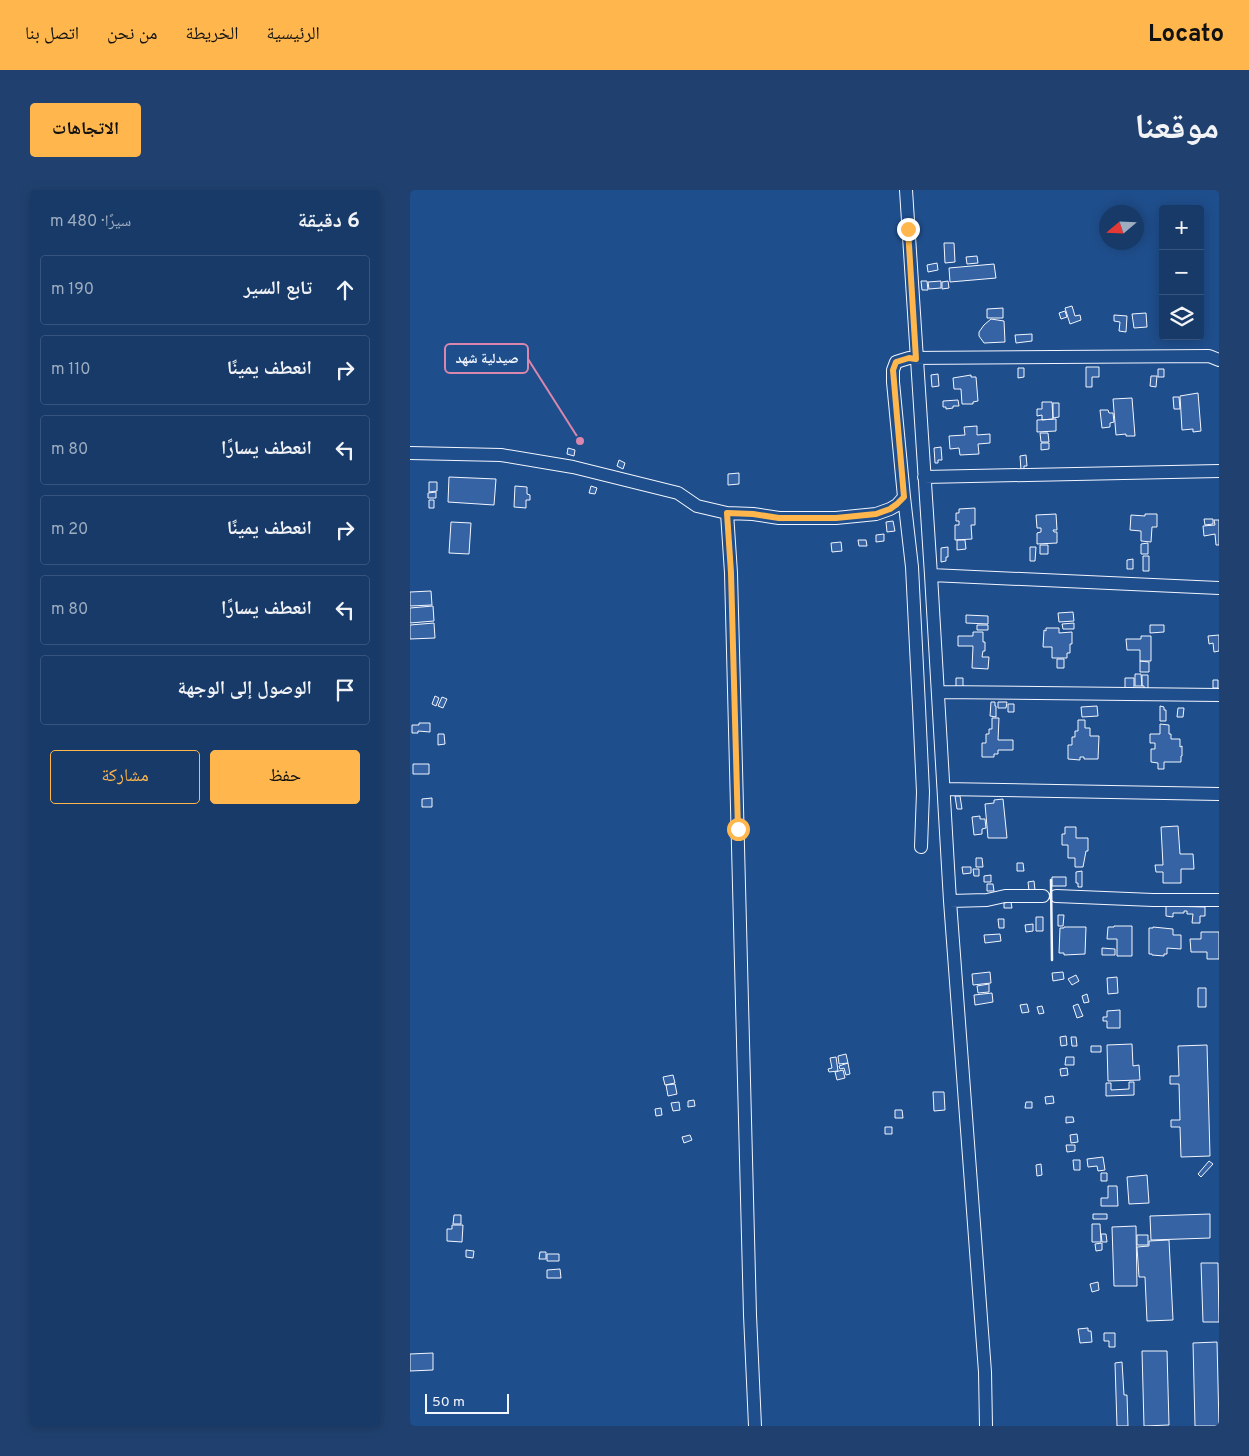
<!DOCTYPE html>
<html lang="ar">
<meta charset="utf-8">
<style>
body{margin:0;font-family:Overpass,"Noto Naskh Arabic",sans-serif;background:#20416f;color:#f1f3f6;direction:rtl}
.controls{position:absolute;right:15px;top:15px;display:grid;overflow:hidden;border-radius:5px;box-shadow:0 2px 12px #0003}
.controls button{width:45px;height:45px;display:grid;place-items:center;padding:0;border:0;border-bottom:1px solid #36547d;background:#173a69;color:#f1f3f6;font:25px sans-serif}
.compass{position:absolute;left:689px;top:15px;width:45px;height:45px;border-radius:50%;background:#173a69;box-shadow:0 2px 12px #0003;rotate:251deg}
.scale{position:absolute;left:15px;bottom:12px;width:84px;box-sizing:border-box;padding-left:5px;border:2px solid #f2f6ff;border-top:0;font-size:14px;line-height:18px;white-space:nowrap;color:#f2f6ff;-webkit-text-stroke:4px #1f4e8c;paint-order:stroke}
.stop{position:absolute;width:15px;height:15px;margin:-11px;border:4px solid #ffb74d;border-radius:50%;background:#fff}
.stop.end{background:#ffb74d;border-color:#fff;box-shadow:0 1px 5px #0008}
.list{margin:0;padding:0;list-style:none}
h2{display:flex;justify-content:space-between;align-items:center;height:65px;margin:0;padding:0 20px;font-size:21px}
h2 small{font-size:16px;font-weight:400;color:#9eadc0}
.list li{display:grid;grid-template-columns:32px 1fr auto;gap:15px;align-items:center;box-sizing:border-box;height:70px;margin:0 10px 10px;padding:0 10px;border:1px solid #36547d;border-radius:5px}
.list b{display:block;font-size:19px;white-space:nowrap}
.list em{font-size:16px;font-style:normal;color:#9eadc0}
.actions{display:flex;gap:10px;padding:15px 20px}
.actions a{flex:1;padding:11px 0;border:1px solid #ffb74d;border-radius:5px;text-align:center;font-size:18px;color:#ffb74d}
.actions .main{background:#ffb74d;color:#111}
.icon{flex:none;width:28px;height:28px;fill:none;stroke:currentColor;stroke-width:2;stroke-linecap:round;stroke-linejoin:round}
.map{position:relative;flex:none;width:809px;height:1236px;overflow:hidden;direction:ltr;border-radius:5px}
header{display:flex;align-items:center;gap:30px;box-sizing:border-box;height:70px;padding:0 25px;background:#ffb74d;color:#111}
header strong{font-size:24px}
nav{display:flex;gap:28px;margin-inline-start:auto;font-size:18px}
.intro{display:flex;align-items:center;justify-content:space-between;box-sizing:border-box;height:120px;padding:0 30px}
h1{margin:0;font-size:35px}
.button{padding:12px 22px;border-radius:5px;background:#ffb74d;color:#111;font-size:18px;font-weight:700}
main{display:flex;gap:30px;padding:0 30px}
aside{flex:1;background:#173a69;border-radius:5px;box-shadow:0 2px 12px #0003}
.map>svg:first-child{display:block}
</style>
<header>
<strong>Locato</strong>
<nav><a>الرئيسية</a><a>الخريطة</a><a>من نحن</a><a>اتصل بنا</a></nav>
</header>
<div class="intro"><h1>موقعنا</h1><a class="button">الاتجاهات</a></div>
<main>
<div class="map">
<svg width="809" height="1236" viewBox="0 0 809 1236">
<rect width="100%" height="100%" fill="#1f4e8c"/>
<!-- building -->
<path fill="#3563a3" stroke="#f2f6ff" d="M 534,53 L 544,53 L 545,72 L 535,73 Z
M 567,66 L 568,73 L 557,74 L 556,67 Z
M 527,73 L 528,80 L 518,82 L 517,75 Z
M 584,74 L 586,88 L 540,92 L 539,78 Z
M 511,91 L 517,91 L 518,100 L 512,100 Z
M 531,91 L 531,98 L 519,99 L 518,92 Z
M 538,91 L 539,98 L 532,99 L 532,92 Z
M 662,116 L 665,126 L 670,125 L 671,130 L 660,134 L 655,118 Z
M 593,118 L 593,128 L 577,128 L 577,119 Z
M 655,121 L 657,127 L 651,129 L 649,123 Z
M 736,123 L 737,137 L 724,138 L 722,124 Z
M 704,125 L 717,126 L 716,142 L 709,141 L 710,132 L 704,131 Z
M 581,129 L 594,131 L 595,152 L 574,153 L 569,146 L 569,142 L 574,135 Z
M 622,144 L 622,151 L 606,153 L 605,145 Z
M 676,177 L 689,177 L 689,187 L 682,187 L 682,197 L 676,197 Z
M 608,178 L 614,178 L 614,187 L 608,188 Z
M 748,179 L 754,179 L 754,187 L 748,187 Z
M 528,184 L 529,196 L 522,197 L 521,185 Z
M 561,185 L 561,187 L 566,187 L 568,211 L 563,212 L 563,214 L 552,214 L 551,199 L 544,199 L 543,188 Z
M 741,186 L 747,186 L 746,197 L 740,196 Z
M 788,203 L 791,241 L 783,242 L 783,239 L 772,240 L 770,206 Z
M 763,207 L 769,207 L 770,219 L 764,219 Z
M 722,208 L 725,246 L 716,246 L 716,244 L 706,245 L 703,209 Z
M 548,210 L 549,216 L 543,216 L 543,218 L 536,219 L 536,217 L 533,217 L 533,211 Z
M 632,212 L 642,212 L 643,229 L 632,230 L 632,225 L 627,226 L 627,219 L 632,219 Z
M 643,213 L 649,213 L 649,227 L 643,228 Z
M 690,220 L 698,220 L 699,223 L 703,223 L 704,232 L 700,233 L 700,237 L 692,238 Z
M 646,229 L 646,241 L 627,242 L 627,230 Z
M 567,236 L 567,245 L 580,244 L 580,253 L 568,254 L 569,264 L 550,265 L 549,258 L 540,259 L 539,246 L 555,245 L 554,237 Z
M 630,243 L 638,243 L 639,252 L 631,252 Z
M 631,253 L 639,253 L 639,259 L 631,260 Z
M 531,257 L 532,270 L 528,270 L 528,273 L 525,273 L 524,258 Z
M 158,258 L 165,260 L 164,266 L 157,264 Z
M 616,265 L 617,276 L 614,276 L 614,280 L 611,280 L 610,266 Z
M 209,270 L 215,273 L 213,279 L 207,276 Z
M 329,283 L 329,294 L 318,295 L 318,284 Z
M 39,287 L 86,289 L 84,315 L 38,312 Z
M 19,292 L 27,292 L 27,301 L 19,302 Z
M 105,296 L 117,297 L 117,304 L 120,305 L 120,310 L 116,310 L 116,318 L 104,317 Z
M 181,296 L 187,298 L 185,304 L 179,303 Z
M 26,302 L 26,308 L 18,308 L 18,303 Z
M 19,310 L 24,310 L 24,318 L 19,318 Z
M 565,318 L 565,335 L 561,335 L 562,349 L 545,350 L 545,335 L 549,335 L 549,331 L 546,331 L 546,323 L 549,323 L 549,319 Z
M 646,324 L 647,340 L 643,340 L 644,342 L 647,342 L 647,353 L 627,354 L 627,343 L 631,342 L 631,338 L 627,338 L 626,325 Z
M 735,324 L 747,324 L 747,337 L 742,337 L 741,352 L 731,351 L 731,341 L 720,340 L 721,325 L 735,326 Z
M 794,329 L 803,329 L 803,334 L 795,335 Z
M 804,330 L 809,330 L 809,355 L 806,355 L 805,344 L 794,346 L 793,336 L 805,335 Z
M 483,331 L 485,341 L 477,342 L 476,332 Z
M 41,332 L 61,333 L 59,364 L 39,363 Z
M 474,344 L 474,351 L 466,352 L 466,345 Z
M 448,350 L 456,350 L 457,356 L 449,356 Z
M 547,350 L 555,350 L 556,359 L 547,360 Z
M 431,352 L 432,361 L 422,362 L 421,353 Z
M 738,353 L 738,364 L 731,364 L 731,354 Z
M 630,355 L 638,355 L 638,364 L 630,364 Z
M 538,357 L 538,367 L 536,367 L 536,371 L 531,372 L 531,358 Z
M 620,357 L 626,357 L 625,371 L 620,371 Z
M 733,366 L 739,366 L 739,381 L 733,381 Z
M 723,369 L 723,379 L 717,379 L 717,370 Z
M 21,401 L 22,415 L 0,416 L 0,402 Z
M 23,416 L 24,431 L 0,433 L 0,418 Z
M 663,422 L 664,431 L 649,432 L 648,423 Z
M 556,425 L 578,426 L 578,434 L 556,433 Z
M 24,433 L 25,448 L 0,449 L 0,435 Z
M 664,433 L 664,439 L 653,439 L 652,434 Z
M 567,435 L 578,435 L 578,440 L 567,440 Z
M 740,435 L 754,435 L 754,442 L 740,443 Z
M 636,438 L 649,438 L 649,443 L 662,442 L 662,454 L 660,454 L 660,463 L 657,463 L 657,468 L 642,468 L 642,457 L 633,457 L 634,440 L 636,441 Z
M 563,442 L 573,442 L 573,452 L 575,452 L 575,461 L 573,461 L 572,467 L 579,467 L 578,479 L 562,478 L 563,456 L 548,456 L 548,446 L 563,446 Z
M 809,445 L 809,461 L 804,462 L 803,453 L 799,454 L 798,446 Z
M 731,446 L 741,446 L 741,471 L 730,471 L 730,460 L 717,460 L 716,449 L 731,449 Z
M 647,469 L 654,469 L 654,478 L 647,478 Z
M 730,471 L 739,472 L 739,482 L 730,482 Z
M 725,484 L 731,484 L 732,496 L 725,496 Z
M 732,485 L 738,485 L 738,500 L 734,500 L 734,496 L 732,496 Z
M 546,488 L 553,488 L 553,498 L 546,497 Z
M 715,488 L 724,488 L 724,498 L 715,498 Z
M 803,490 L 808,490 L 808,498 L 803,498 Z
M 25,506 L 29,508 L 26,516 L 22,514 Z
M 32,507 L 37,509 L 33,518 L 28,516 Z
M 581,512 L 585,512 L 585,516 L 586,516 L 586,527 L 580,526 Z
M 588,512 L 597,512 L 596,518 L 588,518 Z
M 598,514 L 604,514 L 604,522 L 598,522 Z
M 687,516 L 688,526 L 672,527 L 671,517 Z
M 750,516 L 754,517 L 754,520 L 756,520 L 756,531 L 750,531 Z
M 768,518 L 774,518 L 773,527 L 767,527 Z
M 582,528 L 589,528 L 588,550 L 603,550 L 603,560 L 588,560 L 588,564 L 584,564 L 584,567 L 572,567 L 572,553 L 576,553 L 576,544 L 579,544 L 579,539 L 582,539 Z
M 668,530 L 675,530 L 675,538 L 680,538 L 680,546 L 689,546 L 688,569 L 674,569 L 674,567 L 670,567 L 670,570 L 658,569 L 658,555 L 662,555 L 662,547 L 665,547 L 665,541 L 668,541 Z
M 9,533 L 20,533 L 20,542 L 8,541 L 8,543 L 2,543 L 2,535 L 9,535 Z
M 750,534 L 759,535 L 759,544 L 761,544 L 761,549 L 770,549 L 770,557 L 772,556 L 772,566 L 771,566 L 771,572 L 754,572 L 754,579 L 748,579 L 748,573 L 741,572 L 741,559 L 745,559 L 745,553 L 740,553 L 740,544 L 750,544 Z
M 28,544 L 34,544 L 35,554 L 28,555 Z
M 3,574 L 19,574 L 19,584 L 3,584 Z
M 545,606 L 550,606 L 552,619 L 547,619 Z
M 22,608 L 22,617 L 12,617 L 12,609 Z
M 593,609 L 597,648 L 578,648 L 575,614 L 584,613 L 584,610 Z
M 570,626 L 570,629 L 575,629 L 576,638 L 572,639 L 572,644 L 564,645 L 562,627 Z
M 768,636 L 770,664 L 783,664 L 784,679 L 771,679 L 771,693 L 753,693 L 753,682 L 746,682 L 745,675 L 753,675 L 751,637 Z
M 655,637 L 666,637 L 666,648 L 678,648 L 678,661 L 676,661 L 673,677 L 665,677 L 665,668 L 658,668 L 658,655 L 652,655 L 652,644 L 655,644 Z
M 566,668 L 572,668 L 573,677 L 566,677 Z
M 607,673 L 613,673 L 614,681 L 607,681 Z
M 552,677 L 561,677 L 561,683 L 553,684 Z
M 563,679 L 569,679 L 569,686 L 564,686 Z
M 672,681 L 672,697 L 668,697 L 668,693 L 666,693 L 666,682 Z
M 581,685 L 581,692 L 574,692 L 574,686 Z
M 642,687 L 656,687 L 656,696 L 642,696 Z
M 624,691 L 625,700 L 619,701 L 618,692 Z
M 577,694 L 583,694 L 584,701 L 577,701 Z
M 601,712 L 602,718 L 594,718 L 594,713 Z
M 756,716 L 795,717 L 795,726 L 790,726 L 790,733 L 782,733 L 783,724 L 777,724 L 777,721 L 774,721 L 774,723 L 763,723 L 763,727 L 756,726 Z
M 648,725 L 654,725 L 653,736 L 648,736 Z
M 626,727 L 633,727 L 633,741 L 626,741 Z
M 588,729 L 594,729 L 594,738 L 589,738 Z
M 623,734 L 623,741 L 616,742 L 615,735 Z
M 704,736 L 722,736 L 722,766 L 707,766 L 707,749 L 697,749 L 698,737 L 704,737 Z
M 654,737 L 676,737 L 675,764 L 654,765 L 654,763 L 649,763 L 650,738 L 654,738 Z
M 743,737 L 763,739 L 763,745 L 771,745 L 771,759 L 757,758 L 757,764 L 754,764 L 754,766 L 742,765 L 742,764 L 739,764 L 739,738 L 743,738 Z
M 791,742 L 809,742 L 809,769 L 797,769 L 797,762 L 781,762 L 780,749 L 791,749 Z
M 590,744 L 591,751 L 575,753 L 574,745 Z
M 692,758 L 705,759 L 705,765 L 692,765 Z
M 580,782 L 581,793 L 563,795 L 562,784 Z
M 653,782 L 654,789 L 643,791 L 642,783 Z
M 666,785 L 669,791 L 662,795 L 658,789 Z
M 707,787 L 708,803 L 698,804 L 697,788 Z
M 579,794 L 579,802 L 568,803 L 567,796 Z
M 788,798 L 796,798 L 796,817 L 788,817 Z
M 582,803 L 583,812 L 565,815 L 564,805 Z
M 677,804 L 679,812 L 674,813 L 672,806 Z
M 617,814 L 619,822 L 612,823 L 610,815 Z
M 668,814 L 673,826 L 667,828 L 663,816 Z
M 632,816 L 634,823 L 629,824 L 627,817 Z
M 710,820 L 710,838 L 697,838 L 697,831 L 693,831 L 693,827 L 697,827 L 697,821 Z
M 656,846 L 657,855 L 651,856 L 650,847 Z
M 661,847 L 666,847 L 667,856 L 662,856 Z
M 722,854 L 723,876 L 729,875 L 730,890 L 698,891 L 697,855 Z
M 797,855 L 800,966 L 771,967 L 770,937 L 761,937 L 761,930 L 770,930 L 769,894 L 760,894 L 760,886 L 769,886 L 768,856 Z
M 681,856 L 691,856 L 691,862 L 681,862 Z
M 436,864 L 438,873 L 429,874 L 428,866 Z
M 426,867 L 428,881 L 419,882 L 418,879 L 422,878 L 420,868 Z
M 656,867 L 664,867 L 664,875 L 655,875 Z
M 438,873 L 440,884 L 436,885 L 434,878 L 430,879 L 429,876 Z
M 657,878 L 658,885 L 651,886 L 650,879 Z
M 433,880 L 435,888 L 427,890 L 425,882 Z
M 263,885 L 265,893 L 255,895 L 253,887 Z
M 719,892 L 724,892 L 724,905 L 696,906 L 696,893 L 701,893 L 701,900 L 719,899 Z
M 265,894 L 267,904 L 258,906 L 256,895 Z
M 523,902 L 534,902 L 535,920 L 524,921 Z
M 643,906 L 644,913 L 636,914 L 635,907 Z
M 284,910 L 285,916 L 278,917 L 278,911 Z
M 269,912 L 270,920 L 263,921 L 261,913 Z
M 616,912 L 622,912 L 622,918 L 615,918 Z
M 251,918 L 252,925 L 246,926 L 245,919 Z
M 485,920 L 492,920 L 493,928 L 485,928 Z
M 656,927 L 663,927 L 664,932 L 656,933 Z
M 475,937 L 482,937 L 482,944 L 475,944 Z
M 667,944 L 668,952 L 661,953 L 660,945 Z
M 280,945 L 282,950 L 274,953 L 272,947 Z
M 656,955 L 665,955 L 665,961 L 657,962 Z
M 693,967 L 695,980 L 688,981 L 687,976 L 678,977 L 677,969 Z
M 663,970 L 670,970 L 670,980 L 664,980 Z
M 799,971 L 803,974 L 791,987 L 788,984 Z
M 631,974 L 632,985 L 627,986 L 626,975 Z
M 691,983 L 697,983 L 697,991 L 691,991 Z
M 737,985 L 739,1013 L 719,1014 L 717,987 Z
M 698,996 L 707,996 L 708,1016 L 691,1016 L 691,1008 L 698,1008 Z
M 683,1024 L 697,1024 L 697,1029 L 683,1029 Z
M 800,1024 L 800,1048 L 741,1050 L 740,1026 Z
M 44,1025 L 51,1025 L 51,1034 L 43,1034 Z
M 682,1034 L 690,1034 L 691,1052 L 682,1052 Z
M 42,1035 L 53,1035 L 52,1052 L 37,1051 L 37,1039 L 42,1039 Z
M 726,1036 L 727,1096 L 704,1096 L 702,1037 Z
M 691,1044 L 696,1044 L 697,1052 L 692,1052 Z
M 727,1045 L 738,1045 L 738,1055 L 727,1055 Z
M 759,1050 L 763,1130 L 737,1131 L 735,1087 L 729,1087 L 727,1057 L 739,1056 L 739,1051 Z
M 692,1053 L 692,1060 L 686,1061 L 685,1054 Z
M 56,1060 L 64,1061 L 63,1068 L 56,1067 Z
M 130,1062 L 136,1062 L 136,1069 L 129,1069 Z
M 137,1064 L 149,1064 L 149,1071 L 137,1071 Z
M 791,1073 L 808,1073 L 809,1132 L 793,1132 Z
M 150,1079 L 151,1088 L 137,1088 L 137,1080 Z
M 688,1092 L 689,1100 L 682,1102 L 680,1094 Z
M 678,1138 L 678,1141 L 681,1141 L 682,1152 L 670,1153 L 668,1139 Z
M 694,1143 L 705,1143 L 705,1157 L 699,1157 L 699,1151 L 694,1151 Z
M 807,1152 L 809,1236 L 785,1236 L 783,1153 Z
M 732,1161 L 757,1161 L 759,1235 L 734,1236 Z
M 23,1163 L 23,1180 L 0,1181 L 0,1164 Z
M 712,1172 L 714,1205 L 717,1205 L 718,1236 L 707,1236 L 705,1173 Z"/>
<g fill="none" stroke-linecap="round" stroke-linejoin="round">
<!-- minor casing -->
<g stroke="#f2f6ff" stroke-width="14">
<path id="minor" d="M 496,0 L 521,385 L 540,711 L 575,1182 L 576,1236
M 0,263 L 91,265 L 163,277 L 268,303 L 287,316 L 317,323 L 343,324 L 369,328 L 426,328 L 466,324 L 480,319 L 487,315 L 494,307 L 483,192 L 483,180 L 486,172 L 499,168 L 799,166 L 809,170
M 514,287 L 809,281
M 494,307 L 502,377 L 509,517 L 513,602 L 511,657
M 317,323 L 321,383 L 340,1125 L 345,1236
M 521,385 L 809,398
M 528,502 L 809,505
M 534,599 L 809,604
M 646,706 L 743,710 L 809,710
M 540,711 L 577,710 L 595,706 L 633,706"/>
</g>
<!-- minor -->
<use href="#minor" stroke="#1f4e8c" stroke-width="12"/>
<!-- wall -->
<path stroke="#f2f6ff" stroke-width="2.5" d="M 641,690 L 642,770"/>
</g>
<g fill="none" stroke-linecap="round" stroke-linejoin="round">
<!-- route -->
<path stroke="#ffb74d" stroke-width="6" d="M 328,639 L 321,383 L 317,323 L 343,324 L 369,328 L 426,328 L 466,324 L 480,319 L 487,314 L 494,307 L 483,180 L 486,172 L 499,168 L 506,169 L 498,39"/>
</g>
<!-- callouts -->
<path fill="none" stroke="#da87ad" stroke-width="2" d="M170 251L118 169"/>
<circle fill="#da87ad" stroke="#1f4e8c" stroke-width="2" cx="170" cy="251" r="5"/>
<rect fill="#1f4e8c" stroke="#da87ad" stroke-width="2" x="35" y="154" width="83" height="29" rx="5"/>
<g font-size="14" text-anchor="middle" font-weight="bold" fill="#f2f6ff">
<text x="77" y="173">صيدلية شهد</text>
</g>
</svg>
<div class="controls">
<button>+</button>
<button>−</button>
<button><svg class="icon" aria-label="layers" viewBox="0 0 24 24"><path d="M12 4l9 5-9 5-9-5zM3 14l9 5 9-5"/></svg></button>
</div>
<svg class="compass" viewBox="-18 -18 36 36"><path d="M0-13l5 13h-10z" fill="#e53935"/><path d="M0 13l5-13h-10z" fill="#9eadc0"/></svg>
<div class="scale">50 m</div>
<div class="stop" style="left:328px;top:639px"></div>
<div class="stop end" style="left:498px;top:39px"></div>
</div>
<aside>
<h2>6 دقيقة<small>سيرًا · 480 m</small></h2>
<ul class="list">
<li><svg class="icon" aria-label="ahead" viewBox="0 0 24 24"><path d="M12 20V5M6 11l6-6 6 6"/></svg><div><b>تابع السير</b></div><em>190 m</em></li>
<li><svg class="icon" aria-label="right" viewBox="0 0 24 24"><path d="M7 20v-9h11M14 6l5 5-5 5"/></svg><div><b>انعطف يمينًا</b></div><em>110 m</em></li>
<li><svg class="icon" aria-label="left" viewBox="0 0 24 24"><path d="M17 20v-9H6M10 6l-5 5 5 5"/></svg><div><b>انعطف يسارًا</b></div><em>80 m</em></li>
<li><svg class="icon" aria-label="right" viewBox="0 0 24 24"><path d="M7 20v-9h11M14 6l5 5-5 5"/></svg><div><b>انعطف يمينًا</b></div><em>20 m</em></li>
<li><svg class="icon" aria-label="left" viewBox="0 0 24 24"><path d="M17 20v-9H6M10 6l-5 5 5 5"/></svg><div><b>انعطف يسارًا</b></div><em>80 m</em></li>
<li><svg class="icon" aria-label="arrive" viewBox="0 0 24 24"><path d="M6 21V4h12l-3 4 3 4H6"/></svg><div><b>الوصول إلى الوجهة</b></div></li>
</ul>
<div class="actions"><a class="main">حفظ</a><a>مشاركة</a></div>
</aside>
</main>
